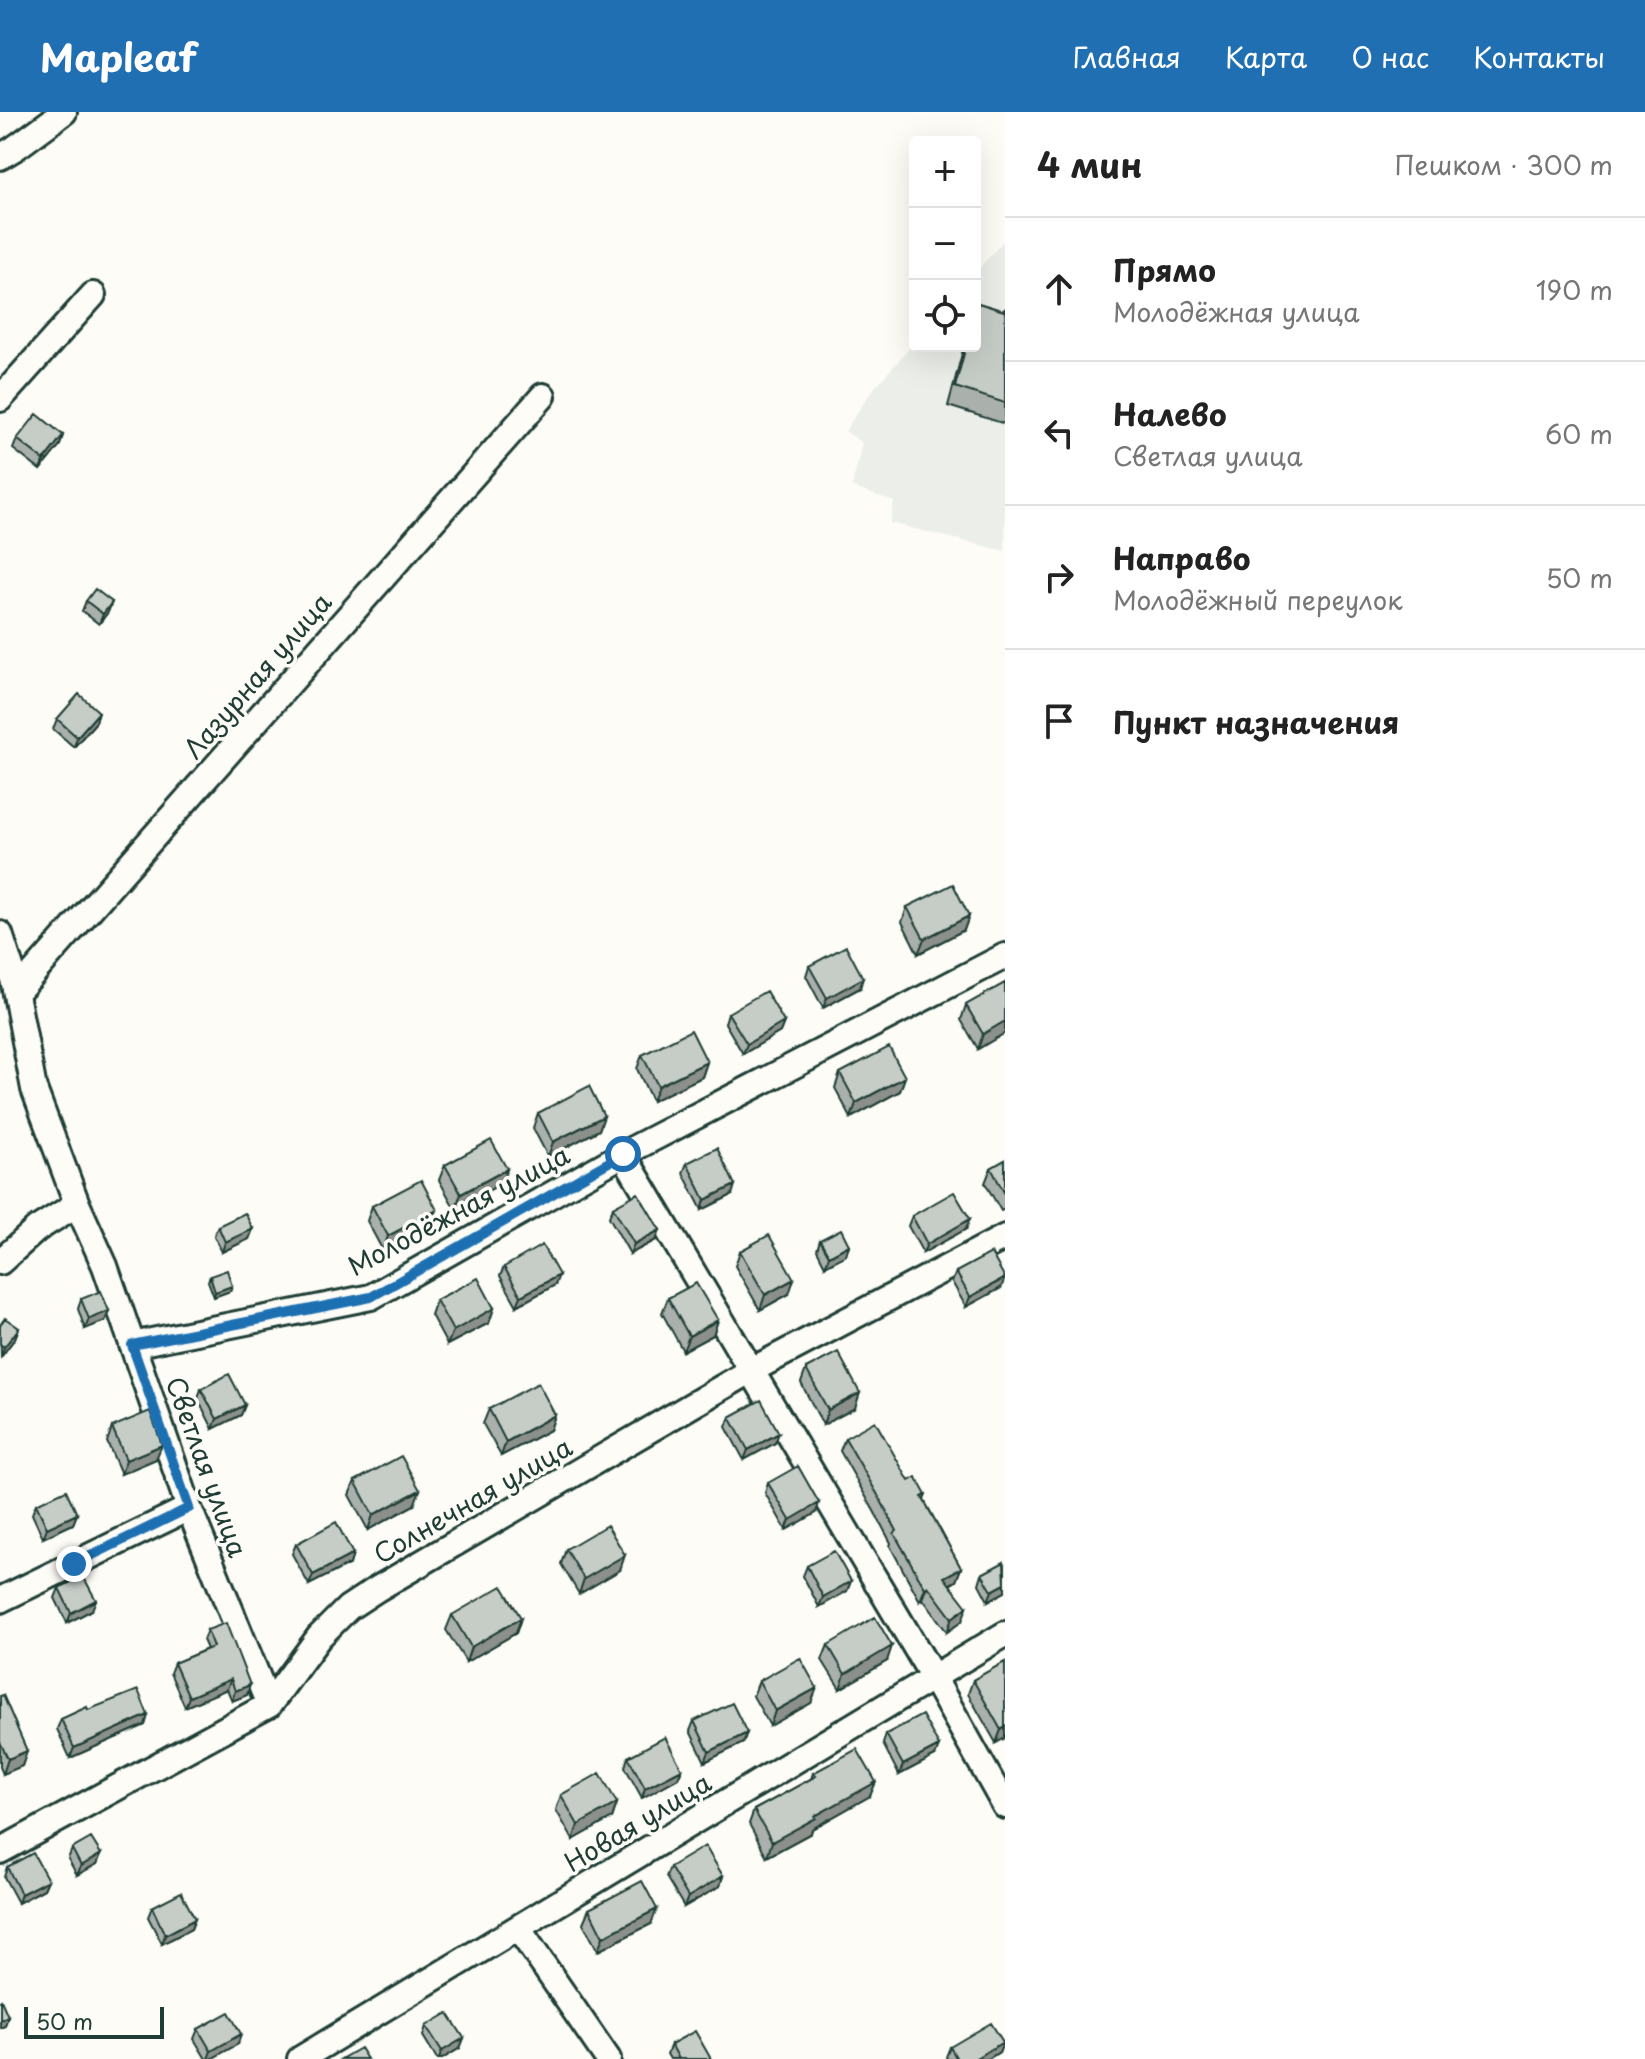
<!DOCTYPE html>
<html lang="ru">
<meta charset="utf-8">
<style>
body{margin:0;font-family:"Playpen Sans",sans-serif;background:#f2f2f2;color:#222}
.controls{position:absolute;right:24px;top:24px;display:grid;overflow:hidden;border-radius:8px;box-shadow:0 8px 32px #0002}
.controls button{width:72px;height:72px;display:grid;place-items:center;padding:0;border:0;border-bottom:2px solid #e0e0e0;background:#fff;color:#222;font:40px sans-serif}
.scale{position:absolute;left:24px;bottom:20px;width:140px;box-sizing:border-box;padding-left:8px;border:4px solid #1f3d34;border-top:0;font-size:22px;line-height:28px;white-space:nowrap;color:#1f3d34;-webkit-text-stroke:6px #fdfcf7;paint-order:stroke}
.stop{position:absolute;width:24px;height:24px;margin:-18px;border:6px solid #1f6fb2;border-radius:50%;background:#fff}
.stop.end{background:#1f6fb2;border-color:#fff;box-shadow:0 2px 8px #0008}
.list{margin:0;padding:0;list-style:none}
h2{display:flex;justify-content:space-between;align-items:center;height:104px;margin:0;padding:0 32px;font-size:34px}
h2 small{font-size:26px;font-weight:400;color:#767676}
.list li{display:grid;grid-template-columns:52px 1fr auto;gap:24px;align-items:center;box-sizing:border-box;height:144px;padding:0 32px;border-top:2px solid #e0e0e0}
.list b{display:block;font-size:30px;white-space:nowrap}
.list p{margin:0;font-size:26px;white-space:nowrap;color:#767676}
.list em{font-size:26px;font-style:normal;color:#767676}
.icon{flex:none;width:44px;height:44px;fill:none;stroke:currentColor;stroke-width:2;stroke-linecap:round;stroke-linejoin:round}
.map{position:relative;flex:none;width:1005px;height:1947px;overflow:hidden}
header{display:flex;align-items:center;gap:48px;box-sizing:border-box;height:112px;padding:0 40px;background:#1f6fb2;color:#fff}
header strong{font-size:38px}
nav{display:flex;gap:44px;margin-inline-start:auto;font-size:28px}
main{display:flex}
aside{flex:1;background:#fff}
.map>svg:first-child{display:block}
</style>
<header>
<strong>Mapleaf</strong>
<nav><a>Главная</a><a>Карта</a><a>О нас</a><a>Контакты</a></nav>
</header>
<main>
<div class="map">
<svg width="1005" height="1947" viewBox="0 0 1005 1947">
<rect width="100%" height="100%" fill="#fdfcf7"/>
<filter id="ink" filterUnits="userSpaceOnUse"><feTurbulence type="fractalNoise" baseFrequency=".0125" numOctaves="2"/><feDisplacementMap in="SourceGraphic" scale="16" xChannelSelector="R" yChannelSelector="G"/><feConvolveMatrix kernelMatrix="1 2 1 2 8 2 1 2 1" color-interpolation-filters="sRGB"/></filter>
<g filter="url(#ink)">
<!-- built -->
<path fill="#eceee9" d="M 1005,127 L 1005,439 L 890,411 L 894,390 L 852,375 L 862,331 L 845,319 L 871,280 L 915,230 L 915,234 L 975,234 L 975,161 Z"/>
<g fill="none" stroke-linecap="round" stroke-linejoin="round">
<!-- minor casing -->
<g stroke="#1f3d34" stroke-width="30">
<path id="minor" d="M 0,45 L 15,36 L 64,0
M 0,287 L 93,183
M 0,822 L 11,856 L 34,977 L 77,1092 L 105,1154 L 189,1396 L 269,1593
M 16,881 L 543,284
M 623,1042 L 933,1565 L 1005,1694
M 0,1150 L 37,1117 L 77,1092
M 132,1233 L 371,1185 L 623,1042 L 1005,844
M 0,1488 L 189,1396
M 0,1739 L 269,1593 L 319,1525 L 348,1496 L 377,1477 L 752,1258 L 1005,1125
M 518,1816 L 608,1947
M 300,1947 L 1005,1522"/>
</g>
<!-- minor -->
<use href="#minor" stroke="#fdfcf7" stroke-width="24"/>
</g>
<!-- wall -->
<path fill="#aab0ab" stroke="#1f3d34" stroke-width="2" d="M 978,191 L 1004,199 L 1005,196 L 1005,312 L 948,294 L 964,234 L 975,234 L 975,198 Z
M 63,323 L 60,333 L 40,358 L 13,337 L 17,327 Z
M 86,489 L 112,490 L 108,500 L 99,512 L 82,499 Z
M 57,607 L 96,610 L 74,635 L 53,617 Z
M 907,795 L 969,804 L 964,818 L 918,842 L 902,810 Z
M 809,854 L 860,876 L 823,896 L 806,864 Z
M 1005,871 L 1005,921 L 978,937 L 961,908 L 966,893 Z
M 728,901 L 784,910 L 780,920 L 743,942 L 725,911 Z
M 642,943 L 707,950 L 702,965 L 652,989 L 637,957 Z
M 840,961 L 905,965 L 900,979 L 851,1006 L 835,976 Z
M 538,1001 L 604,1004 L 599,1018 L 548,1045 L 533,1016 Z
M 1005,1048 L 1005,1097 L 1001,1099 L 985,1071 L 991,1056 Z
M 687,1051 L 732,1083 L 702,1098 L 683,1061 Z
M 445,1053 L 507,1057 L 502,1071 L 455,1097 L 439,1068 Z
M 372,1094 L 432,1113 L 383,1139 L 367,1109 Z
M 613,1095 L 656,1128 L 630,1142 L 609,1105 Z
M 912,1104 L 966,1117 L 923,1141 L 908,1114 Z
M 218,1114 L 253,1117 L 249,1127 L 222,1140 L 214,1124 Z
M 820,1128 L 849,1133 L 846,1143 L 825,1154 L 817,1138 Z
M 740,1139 L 789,1182 L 760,1198 L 735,1154 Z
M 504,1155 L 555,1173 L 517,1194 L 500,1164 Z
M 956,1160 L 1001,1176 L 966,1195 L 952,1170 Z
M 210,1164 L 230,1179 L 214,1185 L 208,1169 Z
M 668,1186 L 718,1208 L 713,1223 L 683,1239 L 662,1201 Z
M 81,1187 L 105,1209 L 85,1217 L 78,1197 Z
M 436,1188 L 494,1196 L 489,1211 L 447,1233 L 431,1203 Z
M 0,1213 L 19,1216 L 15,1226 L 1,1245 Z
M 806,1257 L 855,1296 L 823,1313 L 801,1271 Z
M 201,1277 L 245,1293 L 241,1303 L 213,1317 L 198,1287 Z
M 489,1297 L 555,1303 L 550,1318 L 501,1344 L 483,1312 Z
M 730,1305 L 775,1331 L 744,1348 L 726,1315 Z
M 112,1315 L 156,1347 L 121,1362 L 107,1330 Z
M 845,1326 L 909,1369 L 926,1383 L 924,1388 L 961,1456 L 956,1469 L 950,1473 L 962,1509 L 947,1520 L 923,1487 L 920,1489 L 890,1434 L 891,1431 L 874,1399 L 840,1339 Z
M 355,1369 L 414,1393 L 368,1418 L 349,1383 Z
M 768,1371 L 816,1401 L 786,1418 L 765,1381 Z
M 36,1392 L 77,1402 L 73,1412 L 43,1426 L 32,1402 Z
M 296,1432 L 353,1442 L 350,1452 L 309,1473 L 292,1442 Z
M 566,1437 L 620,1458 L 579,1482 L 561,1452 Z
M 1005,1452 L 1005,1480 L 988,1489 L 979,1472 L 982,1462 Z
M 807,1454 L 851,1469 L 847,1479 L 819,1495 L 803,1464 Z
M 59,1476 L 92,1498 L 67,1511 L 55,1486 Z
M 452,1503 L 521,1506 L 516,1521 L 466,1550 L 446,1518 Z
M 207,1518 L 247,1583 L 232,1589 L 227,1577 L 185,1595 L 170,1561 L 174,1551 L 207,1537 L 203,1528 Z
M 828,1533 L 887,1549 L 840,1577 L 822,1548 Z
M 1005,1550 L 1005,1626 L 996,1631 L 968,1582 L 973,1568 Z
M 759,1569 L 811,1591 L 770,1614 L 753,1584 Z
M 0,1584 L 27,1639 L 22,1654 L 3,1662 L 0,1655 Z
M 88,1598 L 148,1603 L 145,1613 L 70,1646 L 57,1617 L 61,1607 Z
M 694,1609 L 743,1631 L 705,1650 L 690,1619 Z
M 886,1622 L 935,1644 L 899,1663 L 883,1632 Z
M 628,1645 L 682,1657 L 678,1666 L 642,1686 L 625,1655 Z
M 813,1661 L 870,1684 L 812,1717 L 811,1721 L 767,1745 L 749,1712 L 754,1698 L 811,1667 Z
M 561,1683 L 617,1691 L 612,1706 L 573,1728 L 556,1698 Z
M 72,1737 L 101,1742 L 97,1752 L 77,1763 L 68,1747 Z
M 7,1755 L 48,1768 L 44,1777 L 18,1791 L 4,1765 Z
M 670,1755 L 723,1764 L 720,1774 L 684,1795 L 666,1765 Z
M 152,1795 L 195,1807 L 191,1817 L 162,1832 L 148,1805 Z
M 589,1797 L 651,1812 L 598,1839 L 583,1811 Z
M 426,1914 L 464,1926 L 460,1936 L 442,1947 L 437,1947 L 423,1924 Z
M 198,1917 L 238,1932 L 211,1947 L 206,1947 L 194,1927 Z
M 1003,1930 L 999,1940 L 988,1947 L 947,1947 L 946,1945 L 950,1935 Z
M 671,1932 L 711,1947 L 670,1947 L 667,1942 Z"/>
<!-- shaded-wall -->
<path fill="#8b908b" stroke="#1f3d34" stroke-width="2" d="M 63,323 L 60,333 L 40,358 L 44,348 Z
M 112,490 L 108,500 L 99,512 L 103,502 Z
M 99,600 L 96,610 L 74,635 L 77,625 Z
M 969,804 L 964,818 L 918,842 L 924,827 Z
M 863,866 L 860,876 L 823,896 L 827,886 Z
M 1005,909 L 1005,921 L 978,937 L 983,922 Z
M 784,910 L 780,920 L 743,942 L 747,932 Z
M 707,950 L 702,965 L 652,989 L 658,974 Z
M 905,965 L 900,979 L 851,1006 L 856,991 Z
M 604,1004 L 599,1018 L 548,1045 L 553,1030 Z
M 507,1057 L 502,1071 L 455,1097 L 461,1082 Z
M 735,1073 L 732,1083 L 702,1098 L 705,1088 Z
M 437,1098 L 432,1113 L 383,1139 L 388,1124 Z
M 970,1107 L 966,1117 L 923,1141 L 927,1132 Z
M 253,1117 L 249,1127 L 222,1140 L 225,1130 Z
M 660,1118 L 656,1128 L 630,1142 L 634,1132 Z
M 849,1133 L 846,1143 L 825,1154 L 829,1144 Z
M 559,1163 L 555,1173 L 517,1194 L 521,1184 Z
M 1005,1166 L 1001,1176 L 966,1195 L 970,1185 Z
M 794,1167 L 789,1182 L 760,1198 L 765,1183 Z
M 232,1174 L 230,1179 L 214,1185 L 215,1180 Z
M 494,1196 L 489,1211 L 447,1233 L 453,1219 Z
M 109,1199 L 105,1209 L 85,1217 L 89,1207 Z
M 718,1208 L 713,1223 L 683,1239 L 689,1224 Z
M 19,1216 L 15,1226 L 1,1245 L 4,1235 Z
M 860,1281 L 855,1296 L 823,1313 L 828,1298 Z
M 245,1293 L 241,1303 L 213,1317 L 217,1307 Z
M 555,1303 L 550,1318 L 501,1344 L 506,1330 Z
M 779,1321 L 775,1331 L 744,1348 L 748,1338 Z
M 162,1333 L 156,1347 L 121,1362 L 126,1348 Z
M 420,1378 L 414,1393 L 368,1418 L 373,1403 Z
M 819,1391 L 816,1401 L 786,1418 L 790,1408 Z
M 77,1402 L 73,1412 L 43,1426 L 47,1416 Z
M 353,1442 L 350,1452 L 309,1473 L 313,1463 Z
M 625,1443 L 620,1458 L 579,1482 L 584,1467 Z
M 961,1456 L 956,1469 L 939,1478 L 944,1465 Z
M 851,1469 L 847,1479 L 819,1495 L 823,1485 Z
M 1005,1472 L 1005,1480 L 988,1489 L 992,1479 Z
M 928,1474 L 923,1487 L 920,1489 L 925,1476 Z
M 96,1488 L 92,1498 L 67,1511 L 71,1501 Z
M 967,1495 L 962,1509 L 947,1520 L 952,1506 Z
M 521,1506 L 516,1521 L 466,1550 L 471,1535 Z
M 892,1534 L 887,1549 L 840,1577 L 845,1562 Z
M 231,1567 L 227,1577 L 185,1595 L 189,1585 Z
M 250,1573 L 247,1583 L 232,1589 L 235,1579 Z
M 817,1576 L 811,1591 L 770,1614 L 775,1599 Z
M 148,1603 L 145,1613 L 70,1646 L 74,1636 Z
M 1005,1615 L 1005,1626 L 996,1631 L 1001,1618 Z
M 747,1621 L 743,1631 L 705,1650 L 709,1640 Z
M 939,1634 L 935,1644 L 899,1663 L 903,1653 Z
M 27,1639 L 22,1654 L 3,1662 L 8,1647 Z
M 682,1657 L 678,1666 L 642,1686 L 645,1676 Z
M 876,1670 L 870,1684 L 812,1717 L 811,1721 L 767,1745 L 772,1730 L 815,1704 Z
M 617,1691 L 612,1706 L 573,1728 L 578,1713 Z
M 101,1742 L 97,1752 L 77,1763 L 81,1754 Z
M 723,1764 L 720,1774 L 684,1795 L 688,1785 Z
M 48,1768 L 44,1777 L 18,1791 L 21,1782 Z
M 657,1797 L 651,1812 L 598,1839 L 603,1825 Z
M 195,1807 L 191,1817 L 162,1832 L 165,1823 Z
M 8,1904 L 5,1914 L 0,1916 L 0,1908 Z
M 241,1922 L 238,1932 L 211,1947 L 208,1947 L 211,1939 Z
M 464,1926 L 460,1936 L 442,1947 L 439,1947 L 442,1939 Z
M 1003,1930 L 999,1940 L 988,1947 L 974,1947 Z"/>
<!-- building -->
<path fill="#c6cdc7" stroke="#1f3d34" stroke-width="2" d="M 978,191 L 1004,199 L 1005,196 L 1005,291 L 955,275 L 966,234 L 975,234 L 975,201 Z
M 37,302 L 63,323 L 44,348 L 17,327 Z
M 95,477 L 112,490 L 103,502 L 86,489 Z
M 79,582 L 99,600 L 77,625 L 57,607 Z
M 953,772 L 969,804 L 924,827 L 907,795 Z
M 846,834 L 863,866 L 827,886 L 809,854 Z
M 1005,871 L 1005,909 L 983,922 L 966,893 Z
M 766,879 L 784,910 L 747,932 L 728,901 Z
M 691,918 L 707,950 L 658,974 L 642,943 Z
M 889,935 L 905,965 L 856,991 L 840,961 Z
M 589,974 L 604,1004 L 553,1030 L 538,1001 Z
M 491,1028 L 507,1057 L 461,1082 L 445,1053 Z
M 717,1036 L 735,1073 L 705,1088 L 687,1051 Z
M 1005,1048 L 1005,1082 L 991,1056 Z
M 421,1068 L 437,1098 L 388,1124 L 372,1094 Z
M 954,1080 L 970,1107 L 927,1132 L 912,1104 Z
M 638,1081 L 660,1118 L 634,1132 L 613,1095 Z
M 245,1101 L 253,1117 L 225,1130 L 218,1114 Z
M 841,1117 L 849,1133 L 829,1144 L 820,1128 Z
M 769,1123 L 794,1167 L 765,1183 L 740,1139 Z
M 542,1133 L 559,1163 L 521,1184 L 504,1155 Z
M 991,1141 L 1005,1166 L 970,1185 L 956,1160 Z
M 227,1158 L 232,1174 L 215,1180 L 210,1164 Z
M 478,1166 L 494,1196 L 453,1219 L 436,1188 Z
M 696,1171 L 718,1208 L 689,1224 L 668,1186 Z
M 101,1179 L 109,1199 L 89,1207 L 81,1187 Z
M 5,1206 L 19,1216 L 4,1235 L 0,1232 L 0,1213 Z
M 838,1240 L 860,1281 L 828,1298 L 806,1257 Z
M 229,1262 L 245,1293 L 217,1307 L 201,1277 Z
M 538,1271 L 555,1303 L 506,1330 L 489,1297 Z
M 761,1288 L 779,1321 L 748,1338 L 730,1305 Z
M 150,1299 L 162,1333 L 126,1348 L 112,1315 Z
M 875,1309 L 909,1369 L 916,1365 L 926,1383 L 922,1385 L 961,1456 L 944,1465 L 967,1495 L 952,1506 L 928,1474 L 925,1476 L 894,1421 L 897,1419 L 879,1385 L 845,1326 Z
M 401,1344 L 420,1378 L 373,1403 L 355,1369 Z
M 798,1354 L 819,1391 L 790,1408 L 768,1371 Z
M 66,1378 L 77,1402 L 47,1416 L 36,1392 Z
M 336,1410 L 353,1442 L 313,1463 L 296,1432 Z
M 607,1413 L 625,1443 L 584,1467 L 566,1437 Z
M 834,1439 L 851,1469 L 823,1485 L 807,1454 Z
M 1004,1450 L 1005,1472 L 992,1479 L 982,1462 Z
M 83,1464 L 96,1488 L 71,1501 L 59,1476 Z
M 502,1474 L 521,1506 L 471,1535 L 452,1503 Z
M 875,1505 L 892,1534 L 845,1562 L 828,1533 Z
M 226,1511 L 250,1573 L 235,1579 L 231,1567 L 189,1585 L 174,1551 L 213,1535 L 207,1518 Z
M 800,1546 L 817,1576 L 775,1599 L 759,1569 Z
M 1005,1550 L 1005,1615 L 1001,1618 L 973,1568 Z
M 138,1578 L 148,1603 L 74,1636 L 61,1607 L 87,1595 L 88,1598 Z
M 3,1583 L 27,1639 L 8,1647 L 0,1630 L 0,1584 Z
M 732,1591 L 747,1621 L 709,1640 L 694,1609 Z
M 922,1603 L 939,1634 L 903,1653 L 886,1622 Z
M 665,1625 L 682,1657 L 645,1676 L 628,1645 Z
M 857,1637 L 876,1670 L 815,1704 L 816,1706 L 772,1730 L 754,1698 L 816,1664 L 813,1661 Z
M 600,1661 L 617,1691 L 578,1713 L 561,1683 Z
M 91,1726 L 101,1742 L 81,1754 L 72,1737 Z
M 705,1734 L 723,1764 L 688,1785 L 670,1755 Z
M 33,1741 L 48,1768 L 21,1782 L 7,1755 Z
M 642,1769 L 657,1797 L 603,1825 L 589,1797 Z
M 181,1780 L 195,1807 L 165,1823 L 152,1795 Z
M 1,1888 L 8,1904 L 0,1908 L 0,1889 Z
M 229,1900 L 241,1922 L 211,1939 L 198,1917 Z
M 448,1901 L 464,1926 L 442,1939 L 426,1914 Z
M 991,1911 L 1003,1930 L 974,1947 L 957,1947 L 950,1935 Z
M 695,1919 L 711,1947 L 679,1947 L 671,1932 Z
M 360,1936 L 367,1947 L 341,1947 Z"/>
</g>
<g fill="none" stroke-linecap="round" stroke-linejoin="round" filter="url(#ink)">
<!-- route -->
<path stroke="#1f6fb2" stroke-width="10" d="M 74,1452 L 189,1396 L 132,1233 L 371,1185 L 623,1042"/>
</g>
<g text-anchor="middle" stroke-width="7" stroke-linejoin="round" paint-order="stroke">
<!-- street labels -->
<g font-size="26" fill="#1f3d34" stroke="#fdfcf7">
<text transform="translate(258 564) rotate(-49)" y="9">Лазурная улица</text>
<text transform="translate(459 1099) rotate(-28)" y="9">Молодёжная улица</text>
<text transform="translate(206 1355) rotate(70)" y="9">Светлая улица</text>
<text transform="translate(473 1389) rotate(-30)" y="9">Солнечная улица</text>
<text transform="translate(638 1711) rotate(-31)" y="9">Новая улица</text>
</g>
</g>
</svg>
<div class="controls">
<button>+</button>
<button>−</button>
<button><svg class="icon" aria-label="locate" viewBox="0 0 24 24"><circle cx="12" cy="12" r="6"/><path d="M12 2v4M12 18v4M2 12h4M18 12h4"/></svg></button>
</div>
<div class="scale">50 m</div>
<div class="stop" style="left:623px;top:1042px"></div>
<div class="stop end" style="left:74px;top:1452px"></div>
</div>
<aside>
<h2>4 мин<small>Пешком · 300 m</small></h2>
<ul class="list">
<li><svg class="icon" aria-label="ahead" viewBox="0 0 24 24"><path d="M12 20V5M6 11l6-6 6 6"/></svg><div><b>Прямо</b><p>Молодёжная улица</p></div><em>190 m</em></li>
<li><svg class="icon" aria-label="left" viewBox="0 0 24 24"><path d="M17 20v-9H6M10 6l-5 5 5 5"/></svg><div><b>Налево</b><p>Светлая улица</p></div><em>60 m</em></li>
<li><svg class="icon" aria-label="right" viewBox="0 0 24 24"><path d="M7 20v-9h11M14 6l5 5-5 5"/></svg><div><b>Направо</b><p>Молодёжный переулок</p></div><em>50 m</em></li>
<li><svg class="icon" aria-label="arrive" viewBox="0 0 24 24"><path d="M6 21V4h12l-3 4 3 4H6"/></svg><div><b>Пункт назначения</b></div></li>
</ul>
</aside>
</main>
